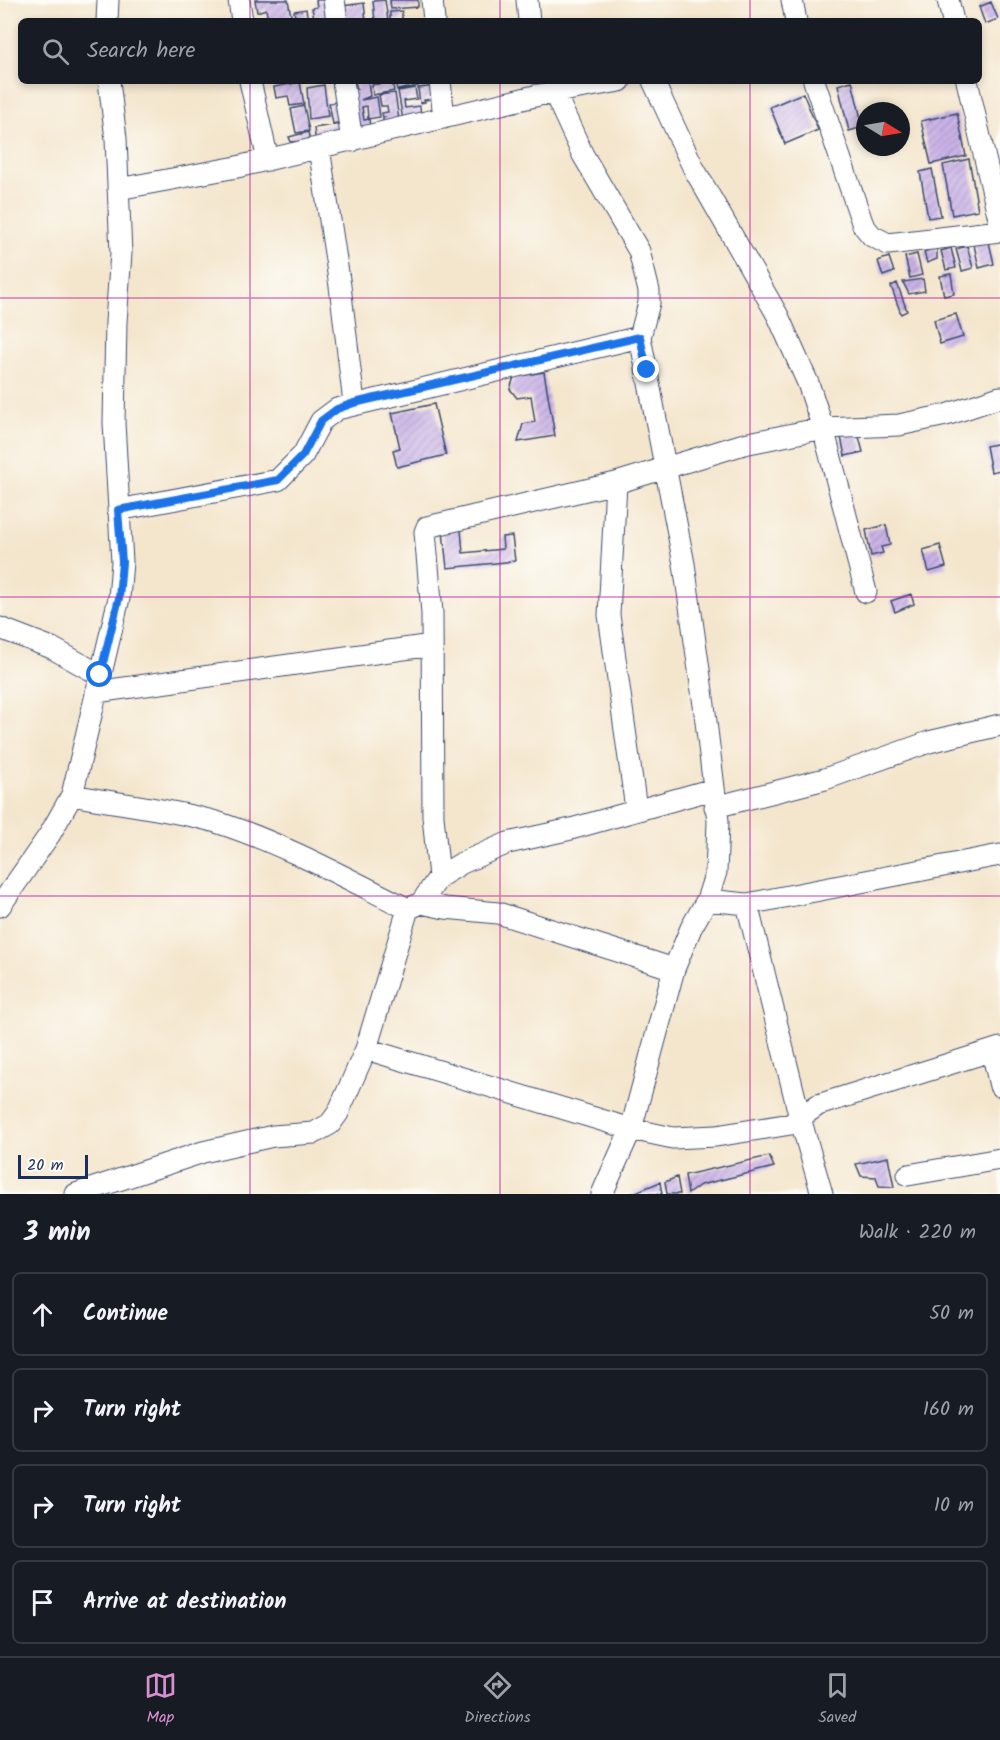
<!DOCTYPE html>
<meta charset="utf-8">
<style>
body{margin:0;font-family:Kalam,sans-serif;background:#20242c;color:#f1f3f6}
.compass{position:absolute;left:856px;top:102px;width:54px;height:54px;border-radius:50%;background:#171b24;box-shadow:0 3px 9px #0003;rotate:101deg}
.scale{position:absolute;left:18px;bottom:15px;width:70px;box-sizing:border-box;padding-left:6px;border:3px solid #1b2f5e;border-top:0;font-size:16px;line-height:21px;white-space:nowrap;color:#1b2f5e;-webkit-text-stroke:4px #fdfcf7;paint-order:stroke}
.stop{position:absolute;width:18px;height:18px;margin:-14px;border:4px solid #1a73e8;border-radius:50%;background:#fff}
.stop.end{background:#1a73e8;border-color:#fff;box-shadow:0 2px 6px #0008}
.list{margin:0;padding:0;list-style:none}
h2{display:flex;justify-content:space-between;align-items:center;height:78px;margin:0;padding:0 24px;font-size:26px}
h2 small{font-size:20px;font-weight:400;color:#9ea1a6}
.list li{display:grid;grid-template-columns:39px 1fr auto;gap:18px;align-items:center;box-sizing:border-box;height:84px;margin:0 12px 12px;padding:0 12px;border:2px solid #363941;border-radius:9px}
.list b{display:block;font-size:22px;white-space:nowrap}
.list em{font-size:20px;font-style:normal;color:#9ea1a6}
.icon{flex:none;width:33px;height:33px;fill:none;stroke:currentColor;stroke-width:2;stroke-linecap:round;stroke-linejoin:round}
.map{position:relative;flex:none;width:1000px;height:1194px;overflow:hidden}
.search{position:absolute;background:#171b24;box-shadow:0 3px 9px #0003;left:18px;right:18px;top:18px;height:66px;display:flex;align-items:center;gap:15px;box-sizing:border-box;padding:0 21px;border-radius:9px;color:#9ea1a6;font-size:22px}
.sheet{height:462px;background:#171b24}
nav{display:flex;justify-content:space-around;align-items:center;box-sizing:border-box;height:84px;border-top:2px solid #363941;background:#171b24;font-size:16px;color:#9ea1a6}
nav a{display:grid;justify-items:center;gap:3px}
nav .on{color:#d690ce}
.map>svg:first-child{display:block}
</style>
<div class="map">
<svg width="1000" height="1194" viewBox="0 0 1000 1194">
<defs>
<pattern id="building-hatch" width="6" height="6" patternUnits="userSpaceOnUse" patternTransform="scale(1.5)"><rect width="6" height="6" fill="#cbb4e8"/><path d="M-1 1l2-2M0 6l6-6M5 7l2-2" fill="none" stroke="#a493bf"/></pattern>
</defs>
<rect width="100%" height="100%" fill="#fdfcf7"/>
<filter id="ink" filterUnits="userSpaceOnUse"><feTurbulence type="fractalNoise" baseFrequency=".0167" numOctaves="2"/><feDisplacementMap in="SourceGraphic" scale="12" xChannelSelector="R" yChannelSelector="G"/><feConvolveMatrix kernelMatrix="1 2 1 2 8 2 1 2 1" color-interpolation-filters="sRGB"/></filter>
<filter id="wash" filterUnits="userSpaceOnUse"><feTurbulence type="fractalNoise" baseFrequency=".008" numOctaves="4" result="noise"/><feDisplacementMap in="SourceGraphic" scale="24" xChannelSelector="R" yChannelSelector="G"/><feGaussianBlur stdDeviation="1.35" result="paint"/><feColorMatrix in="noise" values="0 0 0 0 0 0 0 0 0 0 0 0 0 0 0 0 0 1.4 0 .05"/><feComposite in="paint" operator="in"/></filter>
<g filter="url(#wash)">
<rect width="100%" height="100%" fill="#f4e6cd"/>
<g id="blocks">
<!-- building -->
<path fill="url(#building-hatch)" d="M 255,0 L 288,0 L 292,21 L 268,21 L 266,9 L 257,12 Z
M 316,0 L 328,0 L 331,21 L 319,21 L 318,17 L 314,18 L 312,8 L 317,7 Z
M 385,0 L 388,21 L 375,21 L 373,1 Z
M 390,0 L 418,0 L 418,7 L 391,9 Z
M 991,2 L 998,19 L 985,24 L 979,7 Z
M 364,3 L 366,21 L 345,21 L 342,6 Z
M 306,9 L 308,21 L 296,21 L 294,11 Z
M 402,11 L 402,20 L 390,21 L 390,12 Z
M 355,81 L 368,81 L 370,96 L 361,100 L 377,97 L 380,117 L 368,119 L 367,106 L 362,107 L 364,120 L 369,119 L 370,127 L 357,129 L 352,89 L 357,89 Z
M 378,81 L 392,81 L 394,91 L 373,95 L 372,85 L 379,84 Z
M 395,81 L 417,81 L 418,86 L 397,90 Z
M 852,81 L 863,127 L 849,131 L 838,85 Z
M 300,82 L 304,104 L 290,106 L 288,96 L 276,98 L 274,87 Z
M 324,85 L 328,116 L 309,119 L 307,88 Z
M 437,86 L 439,98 L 424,100 L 425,102 L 420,103 L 418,88 Z
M 415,88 L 417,99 L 404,101 L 405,108 L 420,106 L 421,117 L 403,120 L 398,91 Z
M 395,93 L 399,120 L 383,123 L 383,118 L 386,117 L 383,117 L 382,113 L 388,112 L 387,106 L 381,106 L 379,95 Z
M 803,93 L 818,130 L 785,144 L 770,107 Z
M 342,101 L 345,121 L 333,124 L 329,103 Z
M 304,106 L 309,131 L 296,133 L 291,109 Z
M 957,113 L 966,156 L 931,164 L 921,121 Z
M 346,123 L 349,139 L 316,145 L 314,128 Z
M 308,132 L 310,141 L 291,142 L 289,137 Z
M 969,159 L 978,210 L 952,215 L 943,165 Z
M 932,169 L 941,216 L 928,218 L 920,172 Z
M 989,242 L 994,264 L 979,268 L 974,245 Z
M 967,246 L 973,268 L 962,271 L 956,249 Z
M 937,247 L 937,259 L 927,263 L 924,252 Z
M 951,248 L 956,268 L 946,270 L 941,251 Z
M 917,254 L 922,275 L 910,278 L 905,257 Z
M 889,257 L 894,272 L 883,276 L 878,261 Z
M 951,274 L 954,294 L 944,296 L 940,276 Z
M 923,279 L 925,291 L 909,294 L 903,282 Z
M 897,283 L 907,311 L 901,314 L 891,286 Z
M 956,314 L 963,337 L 940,344 L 934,320 Z
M 544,372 L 555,436 L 518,442 L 523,424 L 535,422 L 531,396 L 517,398 L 510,389 L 514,377 Z
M 434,404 L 446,455 L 397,467 L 393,450 L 400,448 L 392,413 Z
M 858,433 L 863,452 L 845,456 L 841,437 Z
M 1000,443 L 1000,470 L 991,472 L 986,446 Z
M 886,525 L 890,545 L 881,547 L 883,553 L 871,556 L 866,530 Z
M 461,530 L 463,553 L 503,549 L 502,537 L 512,536 L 515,561 L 447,568 L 443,532 Z
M 940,545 L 946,567 L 929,572 L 923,550 Z
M 911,594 L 914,604 L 895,612 L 891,601 Z
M 769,1156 L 774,1167 L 700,1185 L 688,1194 L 685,1175 Z
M 888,1157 L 894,1187 L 879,1186 L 876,1177 L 861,1176 L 856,1164 Z
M 677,1177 L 680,1194 L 667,1194 L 665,1182 Z
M 660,1182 L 662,1194 L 631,1194 Z"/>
</g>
</g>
<g filter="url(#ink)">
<use href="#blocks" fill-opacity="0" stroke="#3c4a6f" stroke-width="1.5"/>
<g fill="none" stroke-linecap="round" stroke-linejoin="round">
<!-- minor casing -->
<g stroke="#3c4a6f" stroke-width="23">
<path id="minor" d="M 239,0 L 242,21
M 334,0 L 337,21
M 432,0 L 434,21
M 527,0 L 529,21
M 792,0 L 796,21
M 948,0 L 953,21
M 107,21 L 108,0
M 250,81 L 268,160
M 343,81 L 352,141
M 440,81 L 444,118
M 653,81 L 693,167 L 778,316 L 808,383 L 823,428 L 866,592
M 814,81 L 863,225 L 872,236 L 888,244 L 1000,231
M 967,81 L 1000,223
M 554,92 L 583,155 L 639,251 L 649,291 L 649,303 L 640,337 L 684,564 L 704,705 L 718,821 L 717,849 L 716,872 L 707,900 L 691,928 L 674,969 L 631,1129 L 602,1194
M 319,148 L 340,286 L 354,403
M 118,189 L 237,167 L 539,95 L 620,81
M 616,483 L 609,615 L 636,809
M 118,510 L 278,480 L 303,455 L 321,421 L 337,409 L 640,337
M 0,628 L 52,648 L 100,675
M 96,692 L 432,645
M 72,795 C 119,804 171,809 216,822 C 282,843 346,878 408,909
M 715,807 L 825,779 L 929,742 L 1000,725
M 439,877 L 433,816 L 432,613 L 425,532 L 427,527 L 616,483 L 744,444 L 823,428 L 899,425 L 946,415 L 1000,397
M 707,900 L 747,904 L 1000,855
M 421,903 L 445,908 L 498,913 L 674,969
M 747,904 L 800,1118 L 822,1194
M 0,906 L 50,834 L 72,795 L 119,598 L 122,562 L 114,423 L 116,322 L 121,253 L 116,139 L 109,81
M 366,1049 L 631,1129 L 673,1138 L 716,1136 L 791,1124 L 818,1105 L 1000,1048
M 992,1051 L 1000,1086
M 908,1175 L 1000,1159
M 76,1194 L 203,1152 L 273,1136 L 314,1133 L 330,1124 L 338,1113 L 366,1049 L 408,909 L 421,903 L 439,877 L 462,863 L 508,843 L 571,829 L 713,789"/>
</g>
<!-- minor -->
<use href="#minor" stroke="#fff" stroke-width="21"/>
</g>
</g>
<g fill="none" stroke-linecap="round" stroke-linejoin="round" filter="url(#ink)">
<!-- route -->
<path stroke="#1a73e8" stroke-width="8" d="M 100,675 L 119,598 L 122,562 L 118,510 L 278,480 L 303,455 L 321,421 L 337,409 L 354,403 L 640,337 L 647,370"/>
</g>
<!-- grid -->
<path fill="none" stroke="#b5179e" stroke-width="1.5" stroke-opacity="0.55" d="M 250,0 L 250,21M 500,0 L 500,21M 750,0 L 750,21M 250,81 L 250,1194M 500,81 L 500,1194M 750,81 L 750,1194M 0,298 L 1000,298M 0,597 L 1000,597M 0,896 L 1000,896"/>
</svg>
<svg class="compass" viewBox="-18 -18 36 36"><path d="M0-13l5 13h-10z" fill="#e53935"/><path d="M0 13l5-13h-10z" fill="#9ea1a6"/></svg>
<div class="scale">20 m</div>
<div class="stop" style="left:100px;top:675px"></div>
<div class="stop end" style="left:647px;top:370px"></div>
<div class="search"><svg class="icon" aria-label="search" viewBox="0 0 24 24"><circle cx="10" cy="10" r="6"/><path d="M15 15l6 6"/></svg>Search here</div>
</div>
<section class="sheet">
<h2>3 min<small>Walk · 220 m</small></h2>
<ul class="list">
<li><svg class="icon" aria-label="ahead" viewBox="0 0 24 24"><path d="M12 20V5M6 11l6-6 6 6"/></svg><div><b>Continue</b></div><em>50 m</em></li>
<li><svg class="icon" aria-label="right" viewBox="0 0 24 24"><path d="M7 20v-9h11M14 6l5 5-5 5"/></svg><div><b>Turn right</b></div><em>160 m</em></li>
<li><svg class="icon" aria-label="right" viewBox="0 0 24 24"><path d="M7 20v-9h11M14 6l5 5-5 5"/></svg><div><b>Turn right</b></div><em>10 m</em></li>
<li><svg class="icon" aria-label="arrive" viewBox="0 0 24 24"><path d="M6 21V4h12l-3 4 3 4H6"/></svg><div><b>Arrive at destination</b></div></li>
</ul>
</section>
<nav>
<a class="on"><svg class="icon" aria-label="map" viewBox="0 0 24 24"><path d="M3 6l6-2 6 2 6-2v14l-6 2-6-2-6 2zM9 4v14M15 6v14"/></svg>Map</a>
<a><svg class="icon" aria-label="directions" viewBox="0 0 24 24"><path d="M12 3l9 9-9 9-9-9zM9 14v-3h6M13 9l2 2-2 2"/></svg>Directions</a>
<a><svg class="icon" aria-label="saved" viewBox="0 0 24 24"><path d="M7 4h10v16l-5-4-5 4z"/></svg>Saved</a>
</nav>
